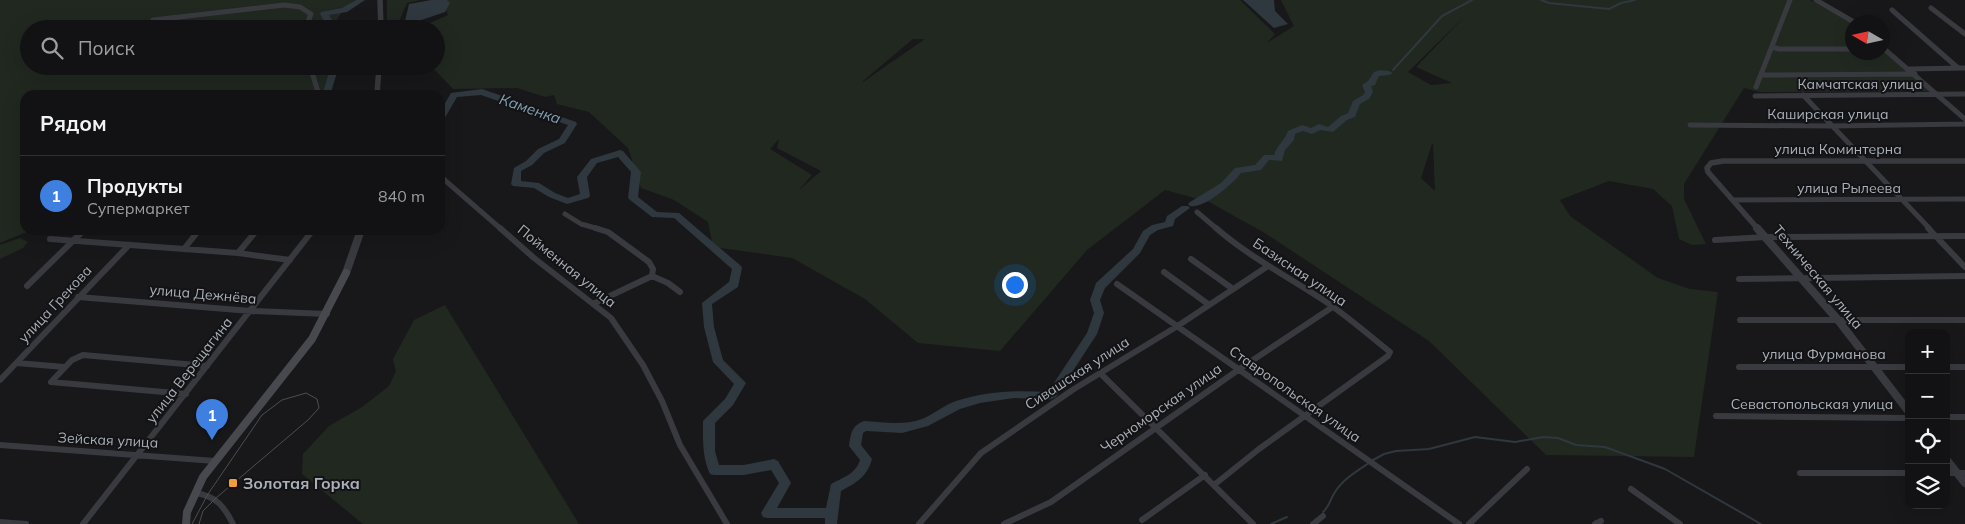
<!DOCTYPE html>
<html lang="ru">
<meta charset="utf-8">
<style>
body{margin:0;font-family:Mulish,sans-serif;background:#1b1b1d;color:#f1f3f6}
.controls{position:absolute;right:15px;bottom:15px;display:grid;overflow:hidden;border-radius:10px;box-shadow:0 5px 20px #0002}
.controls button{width:45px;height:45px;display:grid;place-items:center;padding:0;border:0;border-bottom:1px solid #313234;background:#121214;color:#f1f3f6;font:25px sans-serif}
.compass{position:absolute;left:1845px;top:15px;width:45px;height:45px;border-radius:50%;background:#121214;box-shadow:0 5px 20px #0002;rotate:279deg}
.you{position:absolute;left:1014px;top:284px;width:18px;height:18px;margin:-12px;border:4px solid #fff;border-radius:50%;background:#1a73e8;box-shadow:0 0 0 8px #1a73e833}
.badge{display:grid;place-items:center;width:32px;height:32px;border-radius:50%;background:#f0a03a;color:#fff;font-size:16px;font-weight:700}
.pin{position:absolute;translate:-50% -41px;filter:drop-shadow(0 1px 2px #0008)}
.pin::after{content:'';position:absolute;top:26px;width:18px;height:15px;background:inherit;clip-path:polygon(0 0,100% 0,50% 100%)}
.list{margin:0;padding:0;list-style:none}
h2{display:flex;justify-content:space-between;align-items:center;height:65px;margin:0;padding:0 20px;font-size:21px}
h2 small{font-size:16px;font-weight:400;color:#9c9ea0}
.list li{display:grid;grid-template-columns:32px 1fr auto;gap:15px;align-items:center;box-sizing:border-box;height:80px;padding:0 20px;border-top:1px solid #313234}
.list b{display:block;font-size:19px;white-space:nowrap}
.list p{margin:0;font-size:16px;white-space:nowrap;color:#9c9ea0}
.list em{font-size:16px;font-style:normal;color:#9c9ea0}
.icon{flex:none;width:28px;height:28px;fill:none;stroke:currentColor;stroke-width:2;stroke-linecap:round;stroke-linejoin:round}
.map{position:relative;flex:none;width:1965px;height:524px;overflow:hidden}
.search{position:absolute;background:#121214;box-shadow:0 5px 20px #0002;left:20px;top:20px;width:425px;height:55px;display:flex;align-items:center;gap:12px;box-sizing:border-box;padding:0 18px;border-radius:28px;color:#9c9ea0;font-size:19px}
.panel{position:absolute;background:#121214;box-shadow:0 5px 20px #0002;left:20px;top:90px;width:425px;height:145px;border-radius:15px}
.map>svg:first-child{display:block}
</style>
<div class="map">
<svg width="1965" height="524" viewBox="0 0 1965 524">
<rect width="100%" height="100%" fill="#18181a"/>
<!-- green -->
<path fill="#202820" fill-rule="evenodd" d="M 0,0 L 355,0 C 345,9 336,16 334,29 L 29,29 L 29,66 L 329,66 L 331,95 L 25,95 L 25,230 L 43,230 L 39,234 L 29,231 L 0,243 Z
M 387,0 L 421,0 L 407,3 L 397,26 L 387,28 Z
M 442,0 L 1240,0 L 1275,34 L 1267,43 L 1294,26 L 1281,0 L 1810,0 L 1852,23 L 1852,52 L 1882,52 L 1883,49 L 1930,91 L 1760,92 L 1744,88 L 1684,184 L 1684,199 L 1706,244 L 1692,245 L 1679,239 L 1672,206 L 1653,189 L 1609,181 L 1560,200 L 1570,216 L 1658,278 L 1690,289 L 1718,292 L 1694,457 L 1546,455 L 1429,341 L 1263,232 L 1209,202 L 1165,190 L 1087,250 L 1000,351 L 918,343 L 865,299 L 792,258 L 713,247 L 708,222 L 674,200 L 641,188 L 628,148 L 589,112 L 557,104 L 554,95 L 545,97 L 517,88 L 453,89 L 431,66 L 436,66 L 436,29 L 417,29 L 448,15 ZM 1466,15 L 1416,67 L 1452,83 L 1431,85 L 1408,72 ZM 913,39 L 925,39 L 863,82 L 863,81 ZM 779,139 L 777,148 L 821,171 L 799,190 L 812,175 L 770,149 ZM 1432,144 L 1433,144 L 1435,191 L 1421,178 Z
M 20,238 L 28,242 L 23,248 L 0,259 L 0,245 Z
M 445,305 L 579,524 L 363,524 L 302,474 L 303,454 L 329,426 L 362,407 L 389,386 L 396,371 L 393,359 L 414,320 Z"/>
<!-- water -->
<path fill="#2e383e" d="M 431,0 L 447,0 L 450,3 L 445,12 L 407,25 L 405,21 L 409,4 Z
M 1243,0 L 1274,0 L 1275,11 L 1288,24 L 1274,28 Z"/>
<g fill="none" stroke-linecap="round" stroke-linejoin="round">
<!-- stream -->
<path stroke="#2e383e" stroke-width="2" d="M 1541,0 L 1549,3 L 1609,9 L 1621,3 L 1635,0
M 1393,70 L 1442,16 L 1472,0
M 1373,460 L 1384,454 L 1396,451 L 1429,449 L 1475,437 L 1515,442 L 1543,437 L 1558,438 L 1576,445 L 1605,447 L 1665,469 L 1761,524
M 1323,512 C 1330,506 1330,499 1335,492 C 1343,479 1357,471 1369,463
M 1271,524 L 1287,517"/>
<!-- river -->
<path fill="#2e383e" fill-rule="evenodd" d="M 356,0 L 365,0 L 347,12 L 329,15 L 337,29 L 329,29 L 320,14 L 321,12 L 342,8 Z
M 331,66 L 339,66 L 331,92 L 332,95 L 324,95 L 323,92 Z
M 1380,70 L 1389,71 L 1393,73 L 1389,75 L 1379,76 L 1375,85 L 1371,86 L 1373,92 L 1369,99 L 1360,104 L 1355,117 L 1347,120 L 1333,132 L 1320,130 L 1312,134 L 1303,131 L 1295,134 L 1294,140 L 1285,150 L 1282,161 L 1269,160 L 1261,170 L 1241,173 C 1233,184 1204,209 1190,206 L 1188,204 L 1190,202 L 1221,183 L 1235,168 L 1255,165 L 1264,155 L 1274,155 C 1277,145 1285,140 1288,131 L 1302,125 L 1311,128 L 1319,124 L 1328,127 L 1341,116 L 1348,113 L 1353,101 L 1363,95 L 1365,92 L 1362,85 L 1368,81 L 1374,72 Z
M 482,89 L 576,122 L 577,124 L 565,143 L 544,153 L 532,165 L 521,171 L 521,181 L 539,183 L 555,193 L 568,198 L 580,194 L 577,177 L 591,159 L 620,150 L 623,151 L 641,172 L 638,197 L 657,212 L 679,213 L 741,266 L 742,268 L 738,287 L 712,304 L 714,327 L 723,360 L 746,383 L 733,405 L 715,423 L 715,451 L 719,465 L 744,465 L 774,459 L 778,461 L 791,483 L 777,508 L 826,508 L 831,484 C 842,478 856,474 860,460 L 849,446 C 851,434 851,426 864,421 C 883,422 903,426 922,419 C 934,414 944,405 956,401 C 987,391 1015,390 1048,392 L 1087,333 L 1094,313 L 1090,300 L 1096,283 L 1133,249 L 1143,231 L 1152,225 L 1165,222 L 1167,216 L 1182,206 L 1188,206 L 1190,208 L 1175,219 L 1173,226 L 1158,230 L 1150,235 L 1140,253 L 1105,288 L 1100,300 L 1104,313 L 1097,334 L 1056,397 L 1049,400 L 1014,398 L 980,403 L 960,409 L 928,426 L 902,433 L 866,431 L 863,433 L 861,445 L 872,459 C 867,477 856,483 841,491 L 837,524 L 825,524 L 825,518 L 767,518 L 763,517 L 761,513 L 779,483 L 771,470 L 744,475 L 714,475 L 710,474 C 702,457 703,439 703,421 L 725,399 L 734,384 L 713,362 L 704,327 L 702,303 L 729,282 L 732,269 L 674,218 L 652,217 L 630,200 L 628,198 L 631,172 L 618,157 L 597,163 L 587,177 L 590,196 L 588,198 L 567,204 L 549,197 L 534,188 L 513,186 L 511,184 L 514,168 L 526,161 L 538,149 L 559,139 L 568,125 L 481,95 L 457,97 L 443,121 L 440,122 L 440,112 L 451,93 Z"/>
<!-- minor-far1 -->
<path stroke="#393a3f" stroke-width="5" d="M 1816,0 L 1854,22
M 1931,8 L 1965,34
M 1892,10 L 1958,68
M 153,20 L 284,5 L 300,7 L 311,14 L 305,29
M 1772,47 L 1779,49 L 1852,49
M 1882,47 L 1965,119
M 310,66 L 319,95
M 1909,69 L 1965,68
M 1761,75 L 1915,74
M 1756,87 L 1790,0
M 1803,95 L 1930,229
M 1755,96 L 1965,94
M 1690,125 L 1831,126 L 1965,124
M 440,176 L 501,229
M 1733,200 L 1965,199
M 1197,212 L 1217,229
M 565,214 L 581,224 L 599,229"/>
<!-- minor -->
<path stroke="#393a3f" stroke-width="6" d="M 500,228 L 534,258 L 611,318 L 643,365 L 662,401 L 680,445 L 727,524
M 595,228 L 608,232 L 649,262 L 653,269 L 652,276 L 668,283 L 680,292
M 1928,228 L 1965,267
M 50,239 L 238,253 L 290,260
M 1715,240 L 1766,237 L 1965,236
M 184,249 L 199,230
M 238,253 L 257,230
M 1191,259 L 1233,289
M 1164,272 L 1208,304
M 1739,279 L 1965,276
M 1117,284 L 1459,524
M 27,286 L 84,230
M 78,297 L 251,311 L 327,314
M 593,304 L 652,276
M 1740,320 L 1965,320
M 17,363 L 64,367
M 1739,367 L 1909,367
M 1946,367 L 1965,367
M 1100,373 L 1253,524
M 0,380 L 129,245
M 186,394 L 51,382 L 72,360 L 83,355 L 207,366
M 1716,416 L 1909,418
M 1946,417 L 1965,417
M 0,445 L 215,461
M 1800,473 L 1909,473
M 1946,473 L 1965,473
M 1214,485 L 1259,449 L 1388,356 L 1390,352 C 1366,333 1343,312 1317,296 C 1283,274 1247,255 1216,228
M 1631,489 L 1680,524
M 195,493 C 216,496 224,506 233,524
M 1142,520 L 1205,475
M 0,522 L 26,524
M 83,524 L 313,230
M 919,524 L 981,453 L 1074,389 L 1176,327 L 1268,266
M 1004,524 L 1051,502 L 1238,370 L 1331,308
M 1313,524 L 1323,516
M 1469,524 L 1527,469
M 1595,524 L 1601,521"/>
<!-- tertiary-far1 -->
<path stroke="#393a3f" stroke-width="5.5" d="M 380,0 L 381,29
M 377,95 L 379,66
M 1758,229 L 1708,172 L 1707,168 L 1711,163 L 1723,161 L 1965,161"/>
<!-- tertiary -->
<path stroke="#393a3f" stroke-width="8" d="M 1757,228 L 1838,320 L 1909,412
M 346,273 L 361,230
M 1946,459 L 1965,483"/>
<!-- secondary -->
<path stroke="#47494f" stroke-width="8" d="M 186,524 L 187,512 L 203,477 L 312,339 L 346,273"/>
<!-- tram -->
<path stroke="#4c4e54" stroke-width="1" d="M 192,524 L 208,494 L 262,415 L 282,400 L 306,393 L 317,399 L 319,408 L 308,420 L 216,498 L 203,511 L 199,524"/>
</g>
<!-- markers -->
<rect fill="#f0a03a" stroke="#131315" stroke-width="2" x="228" y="478" width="10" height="10" rx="2.5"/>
<g text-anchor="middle" stroke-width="4" stroke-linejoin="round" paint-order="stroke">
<!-- street labels -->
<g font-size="14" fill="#aab0b9" stroke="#131315">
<text x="1860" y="89">Камчатская улица</text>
<text x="1828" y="119">Каширская улица</text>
<text x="1838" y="154">улица Коминтерна</text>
<text x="1849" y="193">улица Рылеева</text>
<text transform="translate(567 266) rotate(39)" y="5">Пойменная улица</text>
<text transform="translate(1300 272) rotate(34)" y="5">Базисная улица</text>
<text transform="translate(1818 277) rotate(50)" y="5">Техническая улица</text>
<text transform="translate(203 294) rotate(5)" y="5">улица Дежнёва</text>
<text transform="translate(55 304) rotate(-47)" y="5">улица Грекова</text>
<text x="1824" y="359">улица Фурманова</text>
<text transform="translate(189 370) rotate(-52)" y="5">улица Верещагина</text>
<text transform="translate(1077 373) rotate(-33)" y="5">Сивашская улица</text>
<text transform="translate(1295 394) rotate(35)" y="5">Ставропольская улица</text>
<text x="1812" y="409">Севастопольская улица</text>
<text transform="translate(1161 408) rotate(-35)" y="5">Черноморская улица</text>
<text transform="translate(108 440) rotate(3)" y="5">Зейская улица</text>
</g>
<!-- water labels -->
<g font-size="15" font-style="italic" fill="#82a1b3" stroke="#131315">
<text transform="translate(530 109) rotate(19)" y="5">Каменка</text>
</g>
<!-- near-poi labels -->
<g font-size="16" font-weight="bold" fill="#aab0b9" stroke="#131315" text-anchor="start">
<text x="243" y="489">Золотая Горка</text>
</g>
</g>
</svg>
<div class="controls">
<button>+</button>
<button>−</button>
<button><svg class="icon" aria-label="locate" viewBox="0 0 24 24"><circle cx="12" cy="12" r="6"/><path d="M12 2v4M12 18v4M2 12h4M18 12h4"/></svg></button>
<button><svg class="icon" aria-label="layers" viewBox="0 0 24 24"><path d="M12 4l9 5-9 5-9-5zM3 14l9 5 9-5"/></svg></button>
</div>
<svg class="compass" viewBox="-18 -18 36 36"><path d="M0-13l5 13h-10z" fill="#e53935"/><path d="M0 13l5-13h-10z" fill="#9c9ea0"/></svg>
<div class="you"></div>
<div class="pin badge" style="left:212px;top:440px;background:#3f7fe0">1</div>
<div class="search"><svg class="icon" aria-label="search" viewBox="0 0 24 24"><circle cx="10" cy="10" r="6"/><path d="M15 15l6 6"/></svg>Поиск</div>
<section class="panel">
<h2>Рядом<small></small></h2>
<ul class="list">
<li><span class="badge" style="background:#3f7fe0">1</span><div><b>Продукты</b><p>Супермаркет</p></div><em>840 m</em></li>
</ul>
</section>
</div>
